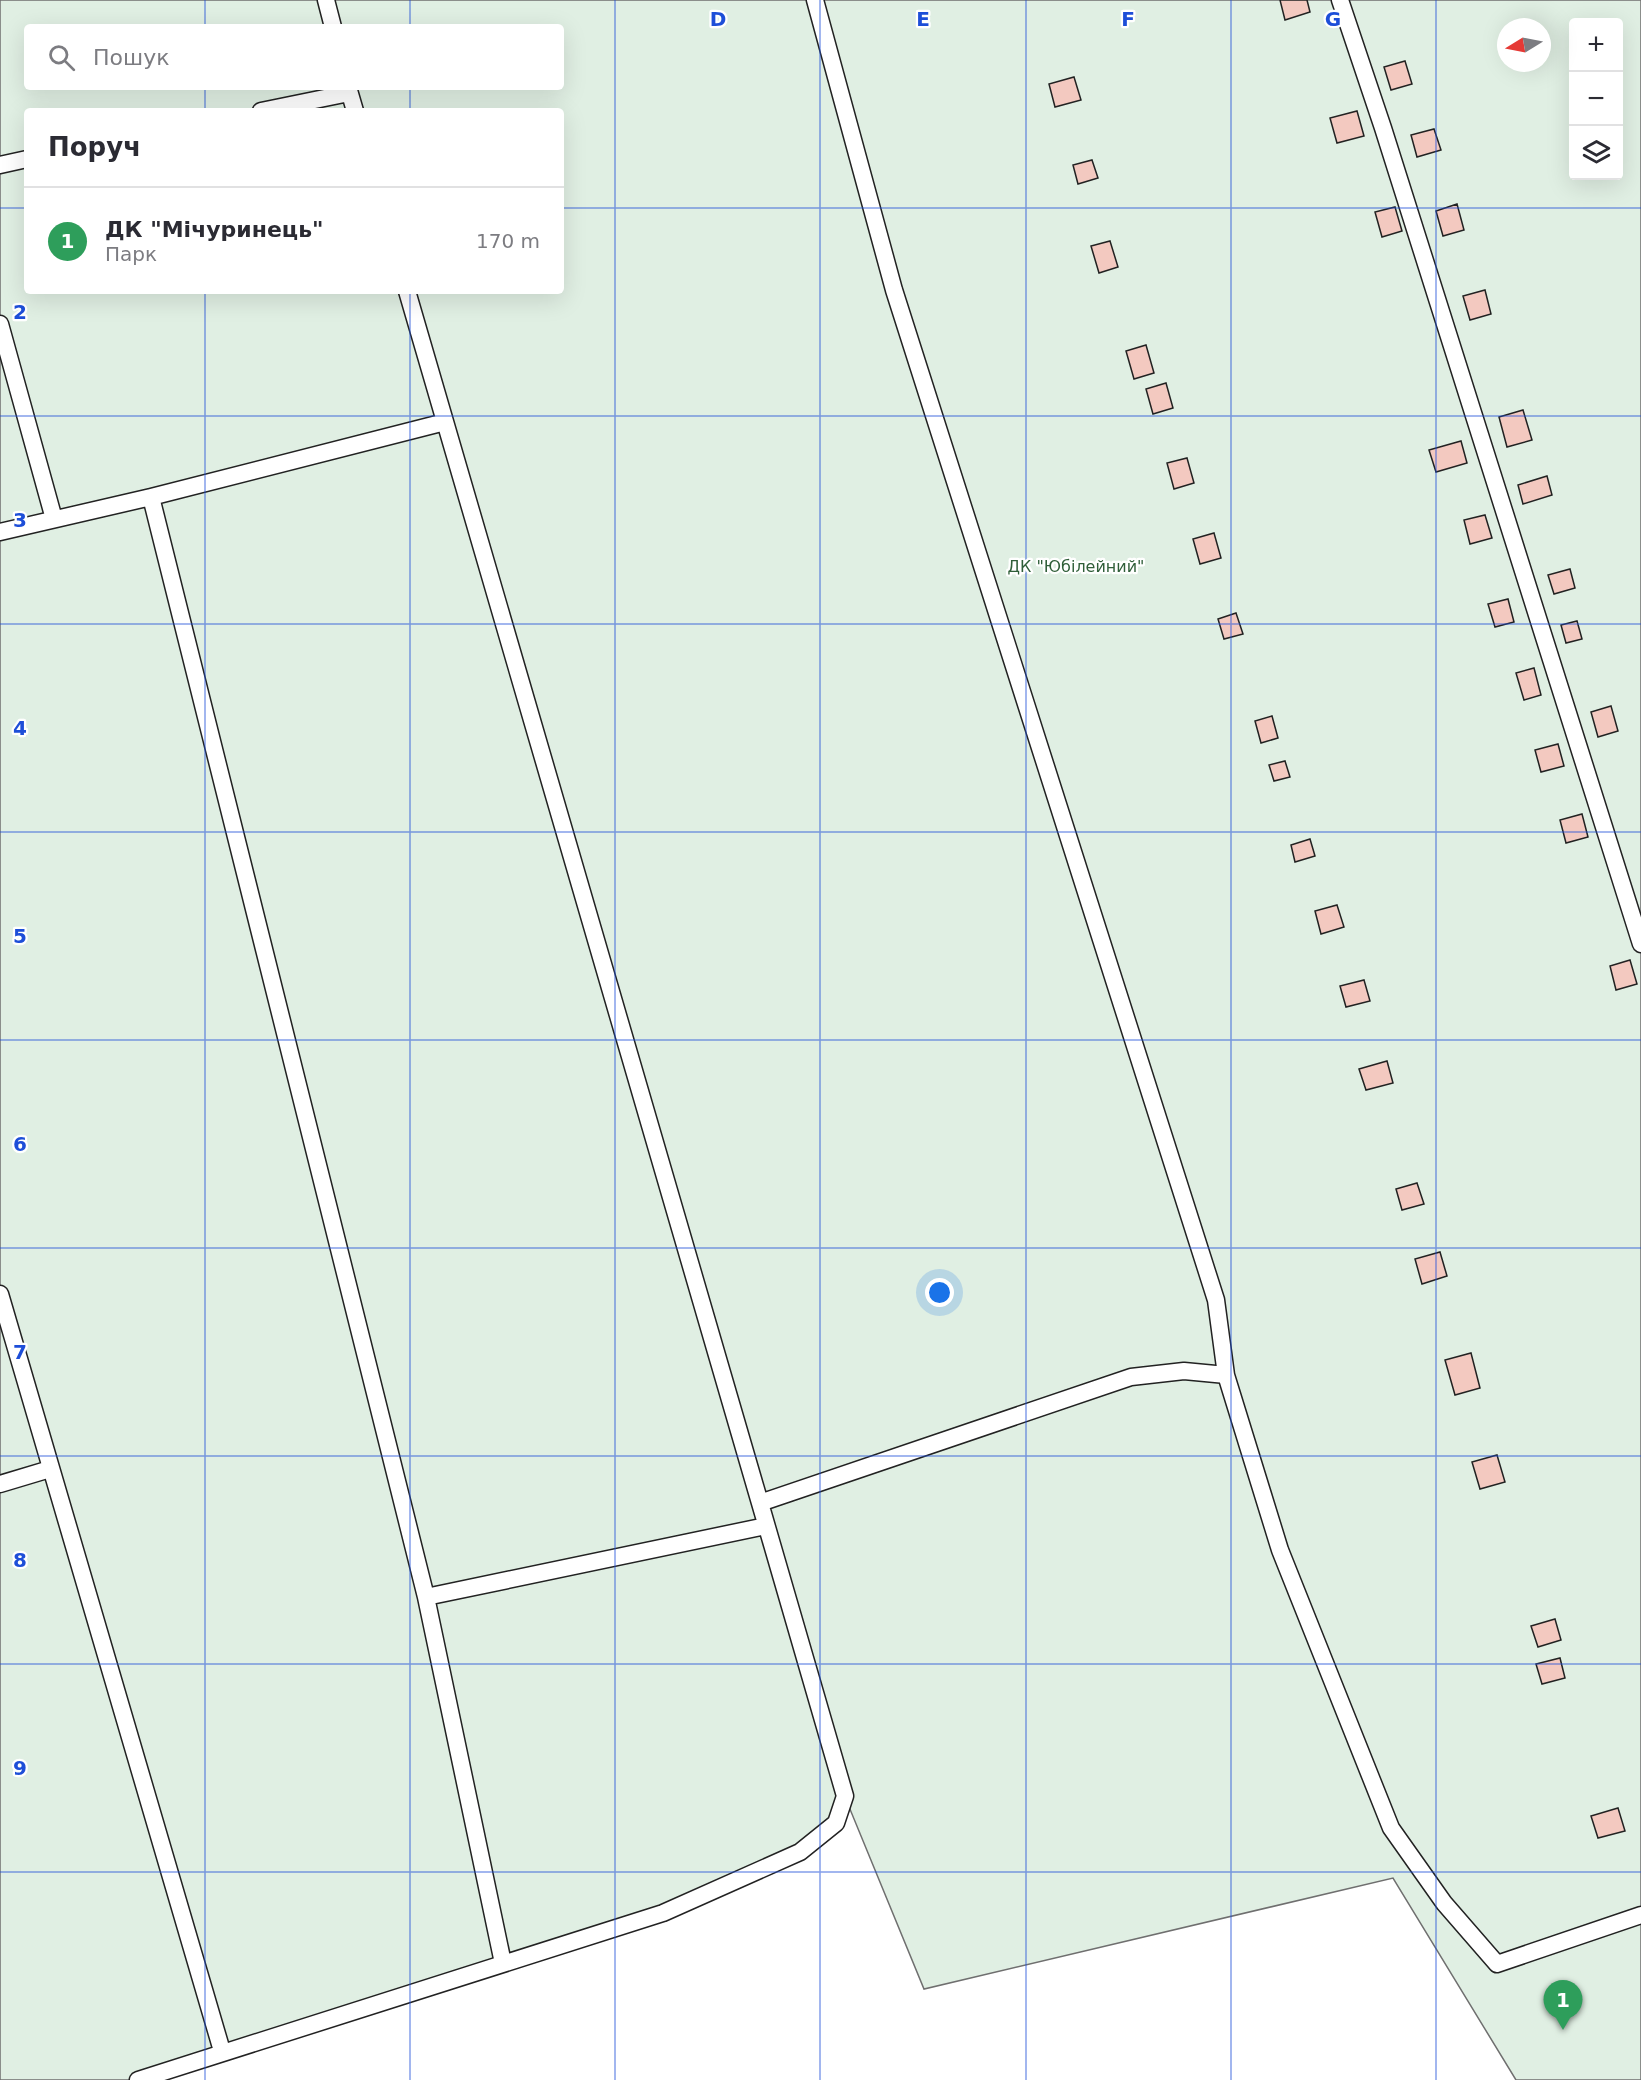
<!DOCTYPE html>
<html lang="uk">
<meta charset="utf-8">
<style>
body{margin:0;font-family:"DejaVu Sans",sans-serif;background:#f7f7f7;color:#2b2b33}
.controls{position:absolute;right:18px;top:18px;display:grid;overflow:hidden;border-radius:6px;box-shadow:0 6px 24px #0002}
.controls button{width:54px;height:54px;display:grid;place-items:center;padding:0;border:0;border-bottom:2px solid #e1e1e2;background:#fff;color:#2b2b33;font:30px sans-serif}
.compass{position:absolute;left:1497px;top:18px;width:54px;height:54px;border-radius:50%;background:#fff;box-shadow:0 6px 24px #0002;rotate:260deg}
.you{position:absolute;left:940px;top:1293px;width:21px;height:21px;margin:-15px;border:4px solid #fff;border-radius:50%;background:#1a73e8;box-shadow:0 0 0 9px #1a73e833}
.badge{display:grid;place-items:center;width:39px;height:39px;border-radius:50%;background:#d93025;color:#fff;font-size:20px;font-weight:700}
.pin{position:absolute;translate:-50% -50px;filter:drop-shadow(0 2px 3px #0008)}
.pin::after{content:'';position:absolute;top:32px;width:21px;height:18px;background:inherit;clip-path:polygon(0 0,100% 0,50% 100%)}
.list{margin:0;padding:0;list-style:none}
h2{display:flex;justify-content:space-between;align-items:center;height:78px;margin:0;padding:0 24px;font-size:26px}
h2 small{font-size:20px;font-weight:400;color:#7c7c81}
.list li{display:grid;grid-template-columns:39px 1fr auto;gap:18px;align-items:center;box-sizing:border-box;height:108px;padding:0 24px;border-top:2px solid #e1e1e2}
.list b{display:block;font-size:22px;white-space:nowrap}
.list p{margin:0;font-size:20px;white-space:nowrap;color:#7c7c81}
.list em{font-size:20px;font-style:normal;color:#7c7c81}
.icon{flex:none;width:33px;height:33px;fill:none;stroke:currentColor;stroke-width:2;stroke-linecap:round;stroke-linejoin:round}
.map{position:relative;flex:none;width:1641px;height:2080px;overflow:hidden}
.search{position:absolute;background:#fff;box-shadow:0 6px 24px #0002;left:24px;top:24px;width:540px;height:66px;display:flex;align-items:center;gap:15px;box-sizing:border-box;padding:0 21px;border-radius:6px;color:#7c7c81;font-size:22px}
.panel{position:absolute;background:#fff;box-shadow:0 6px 24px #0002;left:24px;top:108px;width:540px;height:186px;border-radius:6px}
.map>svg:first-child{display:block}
</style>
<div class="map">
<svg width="1641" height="2080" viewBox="0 0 1641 2080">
<rect width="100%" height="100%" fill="#fff"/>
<!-- green -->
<path fill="#e0efe3" stroke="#6f6f6f" stroke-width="1.5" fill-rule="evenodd" d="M 0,0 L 1641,0 L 1641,2080 L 1516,2080 L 1393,1878 L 924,1989 L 845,1797 L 836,1823 L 800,1852 L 663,1913 L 138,2080 L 0,2080 ZM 1574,22 L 1618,22 L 1618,176 L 1574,176 ZM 27,27 L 561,27 L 561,87 L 27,87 ZM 1506,27 L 1542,27 L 1542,63 L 1506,63 ZM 27,111 L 561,111 L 561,291 L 27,291 Z"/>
<!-- building -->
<path fill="#f3c9c0" stroke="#222" stroke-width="1.5" d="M 1280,0 L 1307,0 L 1310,12 L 1285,20 Z
M 1405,61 L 1412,84 L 1391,90 L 1384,67 Z
M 1074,77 L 1081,100 L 1055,107 L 1049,84 Z
M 1357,111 L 1364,136 L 1337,143 L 1330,118 Z
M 1434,129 L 1441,150 L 1417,157 L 1411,135 Z
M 1092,160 L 1098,178 L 1078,184 L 1073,165 Z
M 1457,204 L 1464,230 L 1443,236 L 1436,211 Z
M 1395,207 L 1402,231 L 1382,237 L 1375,212 Z
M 1110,241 L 1118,267 L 1099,273 L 1091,246 Z
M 1485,290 L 1491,314 L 1470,320 L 1463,296 Z
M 1146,345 L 1154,373 L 1134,379 L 1126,351 Z
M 1166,383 L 1173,408 L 1153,414 L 1146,389 Z
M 1523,410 L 1532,440 L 1507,447 L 1499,417 Z
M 1461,441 L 1467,463 L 1436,472 L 1429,450 Z
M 1187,458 L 1194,483 L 1174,489 L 1167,463 Z
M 1547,476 L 1552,495 L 1523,504 L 1518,485 Z
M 1485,515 L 1492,538 L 1470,544 L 1464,520 Z
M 1214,533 L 1221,558 L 1200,564 L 1193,539 Z
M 1570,569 L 1575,588 L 1554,594 L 1548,575 Z
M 1508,599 L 1514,622 L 1495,627 L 1488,604 Z
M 1236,613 L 1243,634 L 1224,639 L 1218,619 Z
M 1577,621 L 1582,639 L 1566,643 L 1561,625 Z
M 1534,668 L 1541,695 L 1524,700 L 1516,673 Z
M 1611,706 L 1618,731 L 1598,737 L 1591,712 Z
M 1272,716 L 1278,738 L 1261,743 L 1255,721 Z
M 1558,744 L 1564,766 L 1541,772 L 1535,750 Z
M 1285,761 L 1290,777 L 1274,781 L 1269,765 Z
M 1582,814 L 1588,837 L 1566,843 L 1560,820 Z
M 1310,839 L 1315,856 L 1295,862 L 1291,845 Z
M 1337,905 L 1344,927 L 1321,934 L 1315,911 Z
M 1630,960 L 1637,984 L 1616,990 L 1610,966 Z
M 1364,980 L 1370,1001 L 1346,1007 L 1340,986 Z
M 1387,1061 L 1393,1083 L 1366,1090 L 1359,1069 Z
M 1417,1183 L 1424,1204 L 1402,1210 L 1396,1189 Z
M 1440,1252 L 1447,1276 L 1422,1284 L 1415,1259 Z
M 1471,1353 L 1480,1388 L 1455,1395 L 1445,1360 Z
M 1497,1455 L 1505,1482 L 1480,1489 L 1472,1462 Z
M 1555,1619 L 1561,1640 L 1538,1647 L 1531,1626 Z
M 1560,1658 L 1565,1678 L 1542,1684 L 1536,1664 Z
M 1618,1808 L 1625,1831 L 1598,1838 L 1591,1816 Z"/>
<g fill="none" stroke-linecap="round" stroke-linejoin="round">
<!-- lane casing -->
<g stroke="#222" stroke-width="19">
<path id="lane" d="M 326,0 L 333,27
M 815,0 L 894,290 L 1216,1300 L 1226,1375 L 1280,1550 L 1391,1828 L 1444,1903 L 1497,1964 L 1641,1915
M 1340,0 L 1383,128 L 1641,944
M 348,87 L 355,111
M 261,111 L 349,93
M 0,165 L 27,159
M 407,291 L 760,1503
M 0,324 L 54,519
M 151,497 L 426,1597 L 503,1963
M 0,532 L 151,497 L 445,422
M 0,1294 L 222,2051
M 0,1484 L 50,1469
M 426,1597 L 766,1526
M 138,2080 L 663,1913 L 800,1852 L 836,1823 L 845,1796 L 760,1503 L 1131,1377 L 1184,1371 L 1226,1375"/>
</g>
<!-- lane -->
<use href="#lane" stroke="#fff" stroke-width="16"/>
</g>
<!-- grid -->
<path fill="none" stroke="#1d4ed8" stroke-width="1.5" stroke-opacity="0.55" d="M 205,0 L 205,27M 410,0 L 410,27M 615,0 L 615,2080M 820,0 L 820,2080M 1026,0 L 1026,2080M 1231,0 L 1231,2080M 1436,0 L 1436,2080M 205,87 L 205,111M 410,87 L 410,111M 0,208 L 27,208M 561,208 L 1641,208M 205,291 L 205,2080M 410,291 L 410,2080M 0,416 L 1641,416M 0,624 L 1641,624M 0,832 L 1641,832M 0,1040 L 1641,1040M 0,1248 L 1641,1248M 0,1456 L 1641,1456M 0,1664 L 1641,1664M 0,1872 L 1641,1872"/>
<g text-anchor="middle" stroke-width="4.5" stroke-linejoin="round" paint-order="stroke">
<!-- park labels -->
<g font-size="16" fill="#2f5e38" stroke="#fff">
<text x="1076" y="572">ДК "Юбілейний"</text>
</g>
</g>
<g font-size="20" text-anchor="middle" font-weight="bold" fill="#1d4ed8" stroke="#fff" stroke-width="4.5" stroke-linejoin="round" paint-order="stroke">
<text x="718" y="26">D</text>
<text x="923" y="26">E</text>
<text x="1128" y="26">F</text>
<text x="1333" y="26">G</text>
<text x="20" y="319">2</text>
<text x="20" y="527">3</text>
<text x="20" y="735">4</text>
<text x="20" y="943">5</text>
<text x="20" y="1151">6</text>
<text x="20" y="1359">7</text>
<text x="20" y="1567">8</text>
<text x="20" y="1775">9</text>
</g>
</svg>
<div class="controls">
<button>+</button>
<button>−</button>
<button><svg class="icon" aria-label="layers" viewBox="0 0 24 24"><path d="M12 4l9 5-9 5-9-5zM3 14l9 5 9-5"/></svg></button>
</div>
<svg class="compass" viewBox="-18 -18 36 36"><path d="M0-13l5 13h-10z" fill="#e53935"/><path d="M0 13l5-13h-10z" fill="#7c7c81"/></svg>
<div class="you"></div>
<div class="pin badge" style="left:1563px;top:2030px;background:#2e9e5b">1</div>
<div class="search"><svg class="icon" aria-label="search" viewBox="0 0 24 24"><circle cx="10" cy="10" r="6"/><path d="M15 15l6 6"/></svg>Пошук</div>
<section class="panel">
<h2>Поруч<small></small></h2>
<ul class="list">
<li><span class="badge" style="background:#2e9e5b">1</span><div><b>ДК &quot;Мічуринець&quot;</b><p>Парк</p></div><em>170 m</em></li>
</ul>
</section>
</div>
